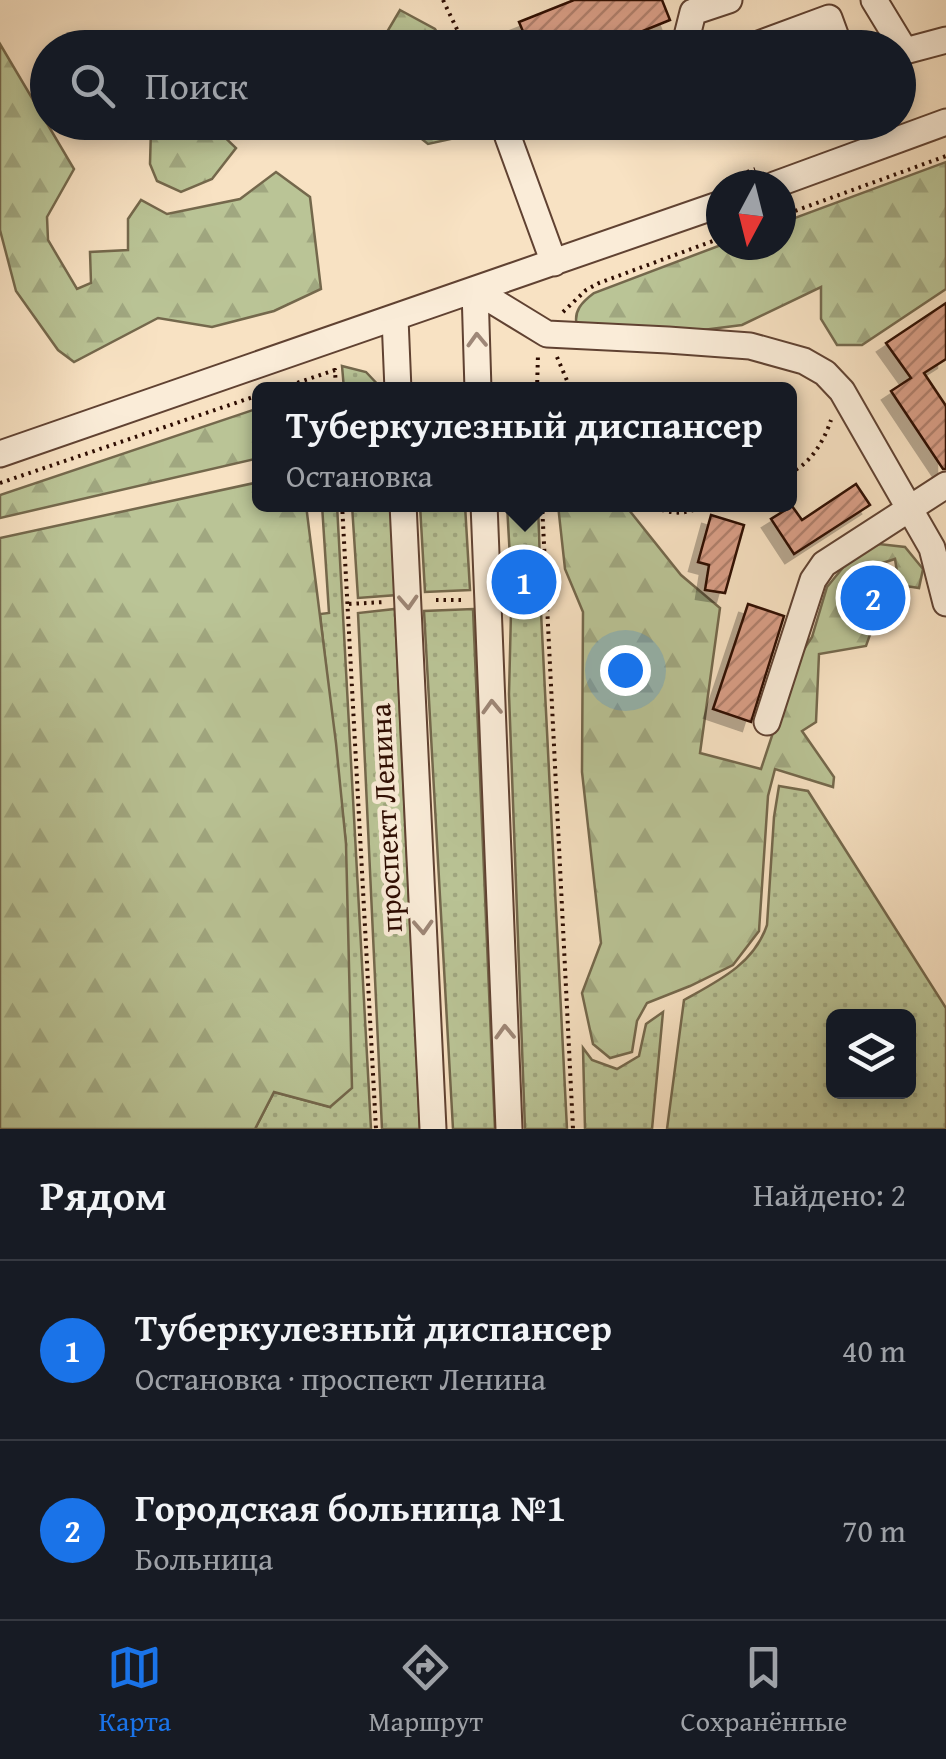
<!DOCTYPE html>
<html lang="ru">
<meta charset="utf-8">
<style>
body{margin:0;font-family:"Gentium Book Plus",serif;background:#242831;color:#f1f3f6}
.controls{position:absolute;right:30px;bottom:30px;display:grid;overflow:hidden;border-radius:15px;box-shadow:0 5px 15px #0003}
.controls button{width:90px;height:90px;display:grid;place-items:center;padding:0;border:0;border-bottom:2px solid #363941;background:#171b24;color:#f1f3f6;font:50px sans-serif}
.compass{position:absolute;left:706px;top:170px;width:90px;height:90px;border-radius:50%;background:#171b24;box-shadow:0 5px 15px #0003;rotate:187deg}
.you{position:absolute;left:625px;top:670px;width:35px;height:35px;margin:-25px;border:8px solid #fff;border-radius:50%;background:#1a73e8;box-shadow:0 0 0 15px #1a73e833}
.badge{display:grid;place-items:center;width:65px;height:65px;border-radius:50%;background:#1a73e8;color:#fff;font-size:32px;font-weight:700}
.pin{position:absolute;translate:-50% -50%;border:5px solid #fff;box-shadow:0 2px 10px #0006}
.popup{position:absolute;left:252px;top:382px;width:545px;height:130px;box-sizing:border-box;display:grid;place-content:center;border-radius:15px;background:#171b24;filter:drop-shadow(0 2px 8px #0005);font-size:32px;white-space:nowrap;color:#9ea1a6}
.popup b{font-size:38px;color:#f1f3f6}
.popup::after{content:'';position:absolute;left:50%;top:100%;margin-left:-20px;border:20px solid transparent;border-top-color:#171b24}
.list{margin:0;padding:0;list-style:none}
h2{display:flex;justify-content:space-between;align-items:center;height:130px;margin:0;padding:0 40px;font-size:42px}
h2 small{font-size:32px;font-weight:400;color:#9ea1a6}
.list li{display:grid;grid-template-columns:65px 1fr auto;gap:30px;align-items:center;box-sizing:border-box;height:180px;padding:0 40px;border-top:2px solid #363941}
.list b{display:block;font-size:38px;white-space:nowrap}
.list p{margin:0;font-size:32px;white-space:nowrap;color:#9ea1a6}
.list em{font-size:32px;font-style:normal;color:#9ea1a6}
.icon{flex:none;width:55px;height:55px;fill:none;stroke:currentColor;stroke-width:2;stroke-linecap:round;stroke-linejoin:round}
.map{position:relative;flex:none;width:946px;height:1129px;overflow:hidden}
.search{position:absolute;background:#171b24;box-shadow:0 5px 15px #0003;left:30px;right:30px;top:30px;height:110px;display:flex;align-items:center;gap:25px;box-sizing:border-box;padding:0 35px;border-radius:55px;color:#9ea1a6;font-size:38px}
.sheet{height:490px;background:#171b24}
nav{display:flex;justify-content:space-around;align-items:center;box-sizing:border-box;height:140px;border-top:2px solid #363941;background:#171b24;font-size:28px;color:#9ea1a6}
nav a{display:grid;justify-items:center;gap:5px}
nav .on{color:#1a73e8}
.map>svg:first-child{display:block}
</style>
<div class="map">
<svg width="946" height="1129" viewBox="0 0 946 1129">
<defs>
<pattern id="grass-dots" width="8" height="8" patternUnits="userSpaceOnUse" patternTransform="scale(2.5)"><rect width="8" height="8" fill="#bac496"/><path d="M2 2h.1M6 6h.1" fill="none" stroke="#a0a780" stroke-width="1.8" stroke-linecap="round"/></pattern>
<pattern id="forest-firs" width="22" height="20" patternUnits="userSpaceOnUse" patternTransform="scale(2.5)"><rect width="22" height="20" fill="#bac496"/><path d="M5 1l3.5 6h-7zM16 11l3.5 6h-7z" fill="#a0a780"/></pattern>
<pattern id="building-hatch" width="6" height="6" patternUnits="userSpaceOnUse" patternTransform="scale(2.5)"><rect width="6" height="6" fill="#da9f88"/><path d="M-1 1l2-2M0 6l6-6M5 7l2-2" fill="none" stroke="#b1806d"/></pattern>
<filter id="shadow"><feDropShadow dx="-9" dy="9" stdDeviation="0" flood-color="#0004"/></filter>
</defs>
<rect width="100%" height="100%" fill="#f8e2c3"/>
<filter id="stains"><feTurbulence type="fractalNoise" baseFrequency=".002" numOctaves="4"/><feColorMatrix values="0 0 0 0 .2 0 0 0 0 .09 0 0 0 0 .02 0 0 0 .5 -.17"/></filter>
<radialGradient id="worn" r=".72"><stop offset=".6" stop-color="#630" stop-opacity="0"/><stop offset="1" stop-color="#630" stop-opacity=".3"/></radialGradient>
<!-- grass -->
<path fill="url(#grass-dots)" stroke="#74684c" stroke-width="2.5" fill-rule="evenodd" d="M 342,366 L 366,372 L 382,389 L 344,389 Z
M 322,505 L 337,505 L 371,1129 L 255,1129 L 274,1092 L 330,1107 L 346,844 L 320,614 L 329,613 Z
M 352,505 L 392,505 L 397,595 L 358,598 Z
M 420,505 L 465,505 L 470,590 L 425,592 Z
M 507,505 L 538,505 L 541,590 L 529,590 L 527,558 L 510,558 Z
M 395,609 L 420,1129 L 382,1129 L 358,613 Z
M 473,609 L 492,1062 L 495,1129 L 453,1129 L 424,611 Z
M 511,612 L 541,612 L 567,1129 L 525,1129 L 509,694 Z
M 779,786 L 808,791 L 946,1008 L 946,1129 L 667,1129 L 684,1000 C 718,981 754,964 767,925 L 774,817 ZM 834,1016 L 908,1016 L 908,1092 L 834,1092 Z
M 663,1012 L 652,1129 L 585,1129 L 583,1048 L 592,1060 L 617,1069 L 639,1056 L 646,1024 Z"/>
<!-- forest -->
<path fill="url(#forest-firs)" stroke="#74684c" stroke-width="2.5" d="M 400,10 L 435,29 L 446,47 L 385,47 L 384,37 Z
M 0,44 L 74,169 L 47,217 L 48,240 L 77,289 L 91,283 L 90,252 L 128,250 L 128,219 L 141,200 L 167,214 L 240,199 L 276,172 L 310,197 L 321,289 L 274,311 L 212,327 L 158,318 L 74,362 L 58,350 L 16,291 L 0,230 Z
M 147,123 L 210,123 L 236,148 L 212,179 L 181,192 L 157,181 L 150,164 L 151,128 Z
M 406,123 L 473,123 L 469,135 L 428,144 L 409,129 Z
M 946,162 L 946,289 L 862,345 L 837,345 L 821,319 L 821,287 L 742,325 L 687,332 L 577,326 C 573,311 582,302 594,293 L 721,245 L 781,245 L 781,223 Z
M 259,408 L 259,458 L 0,518 L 0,495 Z
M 259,482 L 259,504 L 306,505 L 336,743 L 346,844 L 352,1088 L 330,1107 L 274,1092 L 255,1129 L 0,1129 L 0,538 Z
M 558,505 L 625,505 L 681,575 L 720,608 L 700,753 L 761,769 L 797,660 L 812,637 L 827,587 L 850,559 L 879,544 L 905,547 L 923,569 L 919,588 L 899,585 L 895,559 L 873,566 L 850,616 L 872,629 L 866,646 L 819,654 L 816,722 L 802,731 L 834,777 L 833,787 L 775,769 L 768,796 L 759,931 L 733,965 L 690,986 L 647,1003 L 637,1021 L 632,1052 L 610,1058 L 593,1044 L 582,993 L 601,943 L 582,772 L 583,612 L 565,569 Z"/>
<!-- building -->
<path fill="url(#building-hatch)" stroke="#2d0c01" stroke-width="2.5" filter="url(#shadow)" d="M 574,0 L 662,0 L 670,20 L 601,48 L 530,48 L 519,22 Z
M 946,303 L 946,359 L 924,373 L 946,406 L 946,469 L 943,469 L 891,391 L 911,378 L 886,343 Z
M 856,484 L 870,505 L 794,554 L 771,519 L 792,506 L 802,520 Z
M 711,515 L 744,525 L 725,593 L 705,590 L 709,565 L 698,562 Z
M 748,604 L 784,616 L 751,722 L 713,709 Z"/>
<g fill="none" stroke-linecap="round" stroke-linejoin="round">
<!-- minor casing -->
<g stroke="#604232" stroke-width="29">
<path id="minor" d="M 874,0 L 905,51 L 946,40
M 684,48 L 693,12 L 729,0
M 748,48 L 829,18 L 840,48
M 867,122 L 877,147
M 508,137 L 554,263
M 774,185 L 946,122
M 475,290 L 547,334 L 668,340 L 750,346 L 804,361 L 825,373 L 842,391 L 932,548 L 946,603
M 475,290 L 478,390
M 395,318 L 398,390
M 0,454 L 721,204
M 403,504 L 433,1129
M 484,504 L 509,1129
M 767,722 L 813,580 L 824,564 L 946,485"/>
</g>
<!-- path -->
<path stroke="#2d0c01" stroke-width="4" stroke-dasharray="2.5 5" stroke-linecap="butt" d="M 443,0 L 466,48
M 726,180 L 755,169
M 781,216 L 946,156
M 563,312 L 586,290 L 599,283 L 721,238
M 557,357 L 571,390
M 276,390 L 335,370 L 336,390
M 537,390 L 538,354
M 789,473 C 810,465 824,441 831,420
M 0,483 L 259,395
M 342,504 L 376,1129
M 542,504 L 573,1129
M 648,504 C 674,516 683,515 709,504
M 523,567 L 524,598
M 517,599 L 546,598
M 436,600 L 463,600
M 349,604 L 384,602"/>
<!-- minor -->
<use href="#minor" stroke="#faecd8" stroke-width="25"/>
</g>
<!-- one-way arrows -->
<defs><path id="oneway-chevron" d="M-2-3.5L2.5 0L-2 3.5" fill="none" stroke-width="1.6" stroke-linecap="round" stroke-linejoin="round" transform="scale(2.5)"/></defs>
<g stroke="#9e8777">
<use href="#oneway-chevron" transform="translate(477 340) rotate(-92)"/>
<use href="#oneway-chevron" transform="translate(408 602) rotate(87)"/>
<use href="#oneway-chevron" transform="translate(492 707) rotate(-92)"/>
<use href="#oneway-chevron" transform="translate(423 927) rotate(87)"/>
<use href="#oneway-chevron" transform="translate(505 1032) rotate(-92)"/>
</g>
<g text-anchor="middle" stroke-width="9" stroke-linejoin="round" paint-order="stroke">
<!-- street labels -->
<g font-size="30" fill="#2d0c01" stroke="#faecd8">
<text transform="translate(386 818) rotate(-93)" y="10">проспект Ленина</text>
</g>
</g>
<rect width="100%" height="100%" filter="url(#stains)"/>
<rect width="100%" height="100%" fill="url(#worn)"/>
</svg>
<div class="controls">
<button><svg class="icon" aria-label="layers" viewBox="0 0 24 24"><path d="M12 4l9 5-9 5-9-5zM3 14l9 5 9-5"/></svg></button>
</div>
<svg class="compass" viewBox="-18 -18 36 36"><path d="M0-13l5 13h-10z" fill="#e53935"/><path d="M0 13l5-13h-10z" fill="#9ea1a6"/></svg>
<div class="you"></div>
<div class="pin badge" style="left:524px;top:582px">1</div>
<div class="popup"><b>Туберкулезный диспансер</b>Остановка</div>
<div class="pin badge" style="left:873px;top:598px">2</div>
<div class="search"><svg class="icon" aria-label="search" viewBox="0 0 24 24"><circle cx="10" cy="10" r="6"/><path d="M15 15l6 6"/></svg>Поиск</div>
</div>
<section class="sheet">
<h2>Рядом<small>Найдено: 2</small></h2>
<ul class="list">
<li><span class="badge">1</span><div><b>Туберкулезный диспансер</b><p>Остановка · проспект Ленина</p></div><em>40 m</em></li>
<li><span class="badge">2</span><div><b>Городская больница №1</b><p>Больница</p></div><em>70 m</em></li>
</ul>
</section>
<nav>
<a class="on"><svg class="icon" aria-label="map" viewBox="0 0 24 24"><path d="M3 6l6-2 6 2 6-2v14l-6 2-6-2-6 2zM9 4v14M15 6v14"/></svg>Карта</a>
<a><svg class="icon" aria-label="directions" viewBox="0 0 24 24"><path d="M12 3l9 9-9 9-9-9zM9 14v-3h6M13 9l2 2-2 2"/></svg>Маршрут</a>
<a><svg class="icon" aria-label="saved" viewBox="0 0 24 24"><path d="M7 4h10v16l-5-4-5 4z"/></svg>Сохранённые</a>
</nav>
